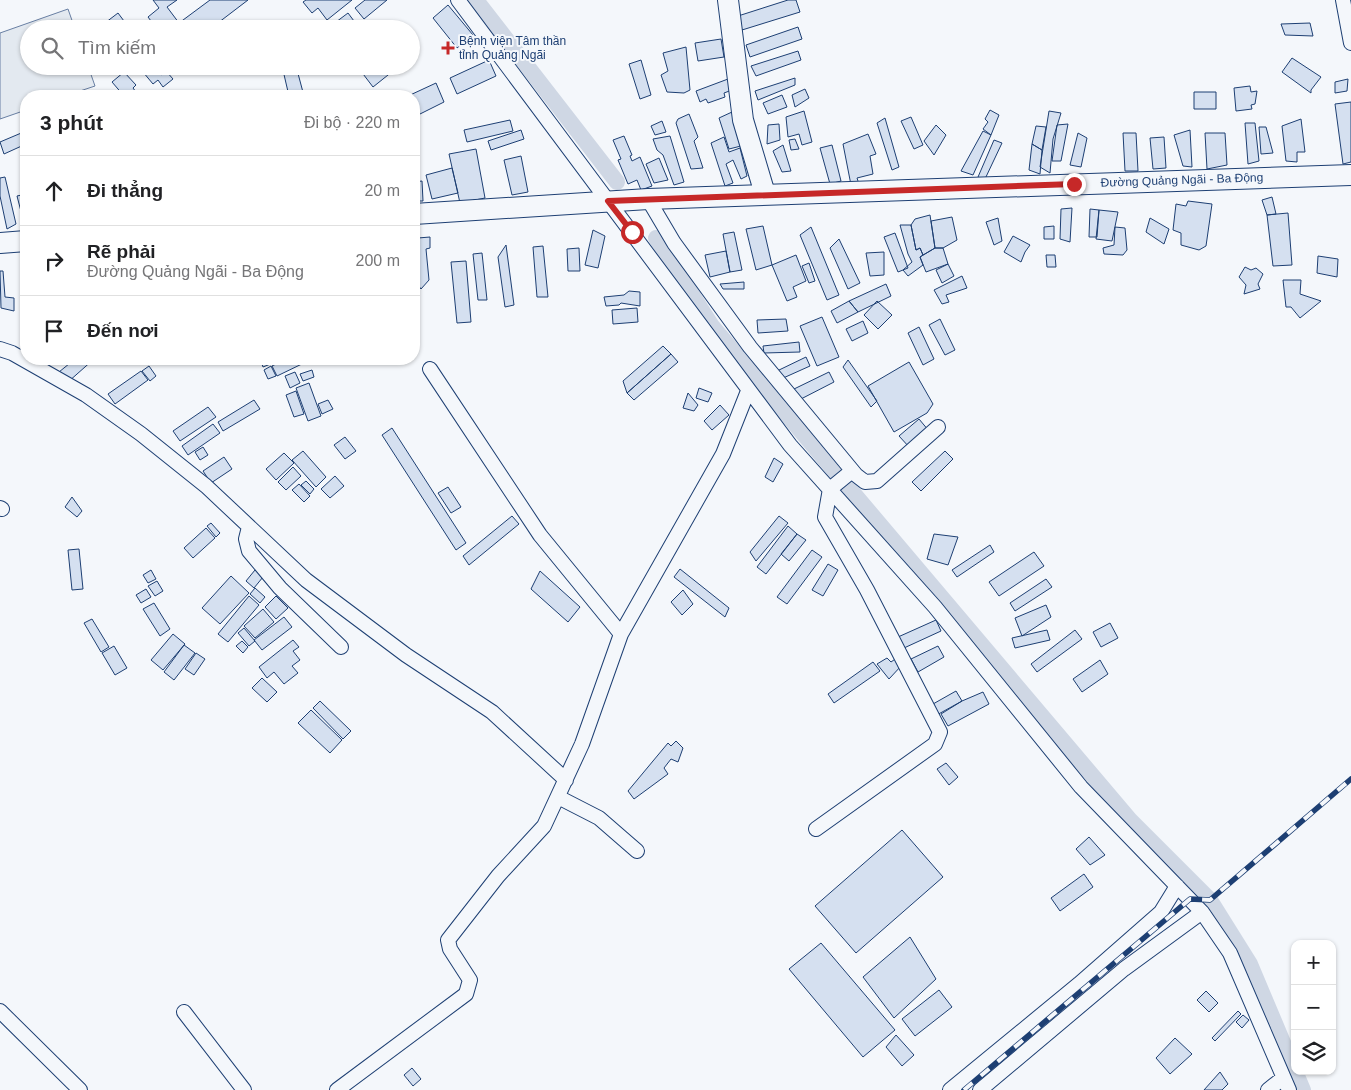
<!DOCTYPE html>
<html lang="vi">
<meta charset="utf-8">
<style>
body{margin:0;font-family:Arial,sans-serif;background:#f6f6f6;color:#202124}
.controls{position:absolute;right:15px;bottom:15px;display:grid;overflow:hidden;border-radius:10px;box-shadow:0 1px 4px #0004}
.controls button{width:45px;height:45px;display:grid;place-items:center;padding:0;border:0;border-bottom:1px solid #e0e0e0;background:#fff;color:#202124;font:25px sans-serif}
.stop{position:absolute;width:15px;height:15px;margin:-11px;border:4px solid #c62828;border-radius:50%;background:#fff}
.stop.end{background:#c62828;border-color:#fff;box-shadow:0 1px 5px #0008}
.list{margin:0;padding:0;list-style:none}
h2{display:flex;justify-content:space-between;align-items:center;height:65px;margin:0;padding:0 20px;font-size:21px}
h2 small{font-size:16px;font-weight:400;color:#757577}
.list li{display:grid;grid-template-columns:32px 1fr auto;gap:15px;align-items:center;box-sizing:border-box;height:70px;padding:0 20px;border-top:1px solid #e0e0e0}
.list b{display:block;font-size:19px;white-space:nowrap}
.list p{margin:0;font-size:16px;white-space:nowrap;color:#757577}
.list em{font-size:16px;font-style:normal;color:#757577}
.icon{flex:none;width:28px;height:28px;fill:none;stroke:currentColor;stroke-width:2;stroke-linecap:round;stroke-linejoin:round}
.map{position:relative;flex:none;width:1351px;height:1090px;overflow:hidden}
.search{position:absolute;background:#fff;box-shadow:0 1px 4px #0004;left:20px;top:20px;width:400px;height:55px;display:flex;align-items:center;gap:12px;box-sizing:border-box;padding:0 18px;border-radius:28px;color:#757577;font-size:19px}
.panel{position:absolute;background:#fff;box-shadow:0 1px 4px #0004;left:20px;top:90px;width:400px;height:275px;border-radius:20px}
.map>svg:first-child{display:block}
</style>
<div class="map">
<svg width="1351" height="1090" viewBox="0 0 1351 1090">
<rect width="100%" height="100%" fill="#f4f7fb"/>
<!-- green -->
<path fill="#e3e9f0" stroke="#687fa3" d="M 68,9 L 75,29 L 29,29 L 29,66 L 88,66 L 95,86 L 65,96 L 26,96 L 26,110 L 0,119 L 0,33 Z"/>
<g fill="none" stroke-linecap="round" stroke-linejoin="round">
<!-- canal -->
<path stroke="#cfd7e4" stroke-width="16" d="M 476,0 L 617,182
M 656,238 L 712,326 L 1130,820 L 1210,900 L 1250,964 L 1295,1071
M 1295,1071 L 1303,1090"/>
</g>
<!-- building -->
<path fill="#d5e0f0" stroke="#1d3f73" d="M 153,0 L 177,0 L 167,7 L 179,23 L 210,0 L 248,0 L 210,29 L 157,29 L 148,17 L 159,8 Z
M 306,0 L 352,0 L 327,20 L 318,8 L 312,13 L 303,2 Z
M 365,0 L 387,0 L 364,19 L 355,8 Z
M 788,0 L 796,0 L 800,12 L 742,30 L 738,16 Z
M 448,5 L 473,35 L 457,48 L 433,18 Z
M 118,13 L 130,29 L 103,29 L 101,26 Z
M 348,13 L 360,29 L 328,29 L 328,28 Z
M 1310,23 L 1313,36 L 1285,35 L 1281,24 Z
M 798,27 L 802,39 L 750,57 L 746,45 Z
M 721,39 L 724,57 L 698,61 L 695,43 Z
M 686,47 L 690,90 L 684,93 L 667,92 L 661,75 L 668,71 L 663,53 Z
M 798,51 L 801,60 L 756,76 L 751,66 Z
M 1292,58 L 1321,77 L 1311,90 L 1311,93 L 1282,72 Z
M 489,60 L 496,76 L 457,94 L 450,78 Z
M 641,60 L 651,95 L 640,99 L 629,64 Z
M 150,66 L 155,66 L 161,75 L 166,71 L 173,79 L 163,87 L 158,80 L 153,84 L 143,72 Z
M 282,66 L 296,66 L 304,96 L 289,96 Z
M 357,66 L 389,66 L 393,71 L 373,87 Z
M 124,72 L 136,85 L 133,88 L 139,96 L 124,96 L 112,82 Z
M 795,78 L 795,85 L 758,100 L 755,91 Z
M 728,79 L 732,90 L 724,93 L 725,97 L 708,103 L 706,99 L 700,102 L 696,91 Z
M 1348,79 L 1347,91 L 1335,93 L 1335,82 Z
M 436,83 L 444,102 L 414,117 L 414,96 L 408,96 Z
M 1250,86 L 1251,92 L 1257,91 L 1255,104 L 1251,105 L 1252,109 L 1236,111 L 1234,88 Z
M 805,89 L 809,98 L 795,107 L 792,95 Z
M 1194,92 L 1216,92 L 1216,109 L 1194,109 Z
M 782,95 L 787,107 L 768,114 L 763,103 Z
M 1351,102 L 1351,162 L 1343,164 L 1335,104 Z
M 990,110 L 999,115 L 991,135 L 983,129 L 988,122 L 985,119 Z
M 804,111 L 812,142 L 802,145 L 799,134 L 788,137 L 786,117 Z
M 1049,111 L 1061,113 L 1053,139 L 1050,173 L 1040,167 Z
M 732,112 L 741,146 L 729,149 L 719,118 Z
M 689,114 L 698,137 L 694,141 L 703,168 L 691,169 L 676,123 L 678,119 Z
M 911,117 L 923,145 L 914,149 L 901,121 Z
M 885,118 L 899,167 L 892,170 L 877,123 Z
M 1301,119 L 1305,152 L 1297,152 L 1297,162 L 1286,161 L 1282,126 Z
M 510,120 L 513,131 L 467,142 L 464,130 Z
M 662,121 L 666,132 L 655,135 L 651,126 Z
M 1245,123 L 1255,123 L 1259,161 L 1248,164 Z
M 779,124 L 780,140 L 767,144 L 768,125 Z
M 1068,124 L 1061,161 L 1052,161 L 1057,125 Z
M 936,125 L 946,135 L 934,155 L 924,141 Z
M 1036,126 L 1046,127 L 1042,150 L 1032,144 Z
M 1259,127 L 1266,127 L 1273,153 L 1261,154 Z
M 521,130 L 524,139 L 491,150 L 488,141 Z
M 1190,130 L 1192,167 L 1183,166 L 1174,135 Z
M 26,131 L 26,144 L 4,154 L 0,142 Z
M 983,131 L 991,135 L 973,175 L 961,171 Z
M 1078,133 L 1087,138 L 1081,167 L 1070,165 Z
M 1123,133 L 1136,133 L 1138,171 L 1125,171 Z
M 1205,133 L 1225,133 L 1227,165 L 1207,169 Z
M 868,134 L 876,154 L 870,156 L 873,174 L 857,178 L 859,184 L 851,185 L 843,144 Z
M 624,136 L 632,155 L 630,156 L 632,161 L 640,157 L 652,186 L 641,190 L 637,180 L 628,184 L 618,160 L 621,159 L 613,140 Z
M 670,136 L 684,182 L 674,185 L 663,155 L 657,150 L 653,139 Z
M 724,137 L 729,152 L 740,148 L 747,176 L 741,179 L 733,160 L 726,164 L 733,183 L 725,186 L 711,143 Z
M 1164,137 L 1166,168 L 1153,169 L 1150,138 Z
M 795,139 L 799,149 L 791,150 L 789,140 Z
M 994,140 L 1002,143 L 985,179 L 978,177 Z
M 1032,144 L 1042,150 L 1040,174 L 1029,170 Z
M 783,145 L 791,171 L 782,172 L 773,151 Z
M 832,145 L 841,181 L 830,184 L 820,148 Z
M 476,149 L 485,198 L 460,203 L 449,154 Z
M 521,156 L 528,192 L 512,195 L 504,160 Z
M 659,158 L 668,180 L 654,183 L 646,164 Z
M 452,168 L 458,193 L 432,199 L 426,175 Z
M 5,177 L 16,224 L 7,229 L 0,196 L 0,178 Z
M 422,181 L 423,201 L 414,201 L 414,182 Z
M 26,194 L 26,222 L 24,223 L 17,196 Z
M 1272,197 L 1276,214 L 1267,215 L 1262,200 Z
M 1188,201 L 1212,204 L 1206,246 L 1199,250 L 1181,245 L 1181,233 L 1173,230 L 1176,204 L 1186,206 Z
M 1072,208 L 1070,242 L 1060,239 L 1061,209 Z
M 1090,209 L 1099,210 L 1097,237 L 1089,237 Z
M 1099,210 L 1118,212 L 1112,241 L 1096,239 Z
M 1288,213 L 1292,265 L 1273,266 L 1267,215 Z
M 930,215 L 935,248 L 923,255 L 920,248 L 916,250 L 911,225 L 915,219 Z
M 952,217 L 957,240 L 943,248 L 935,248 L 931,221 Z
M 998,218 L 1002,241 L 994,245 L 986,222 Z
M 1150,218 L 1169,229 L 1164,244 L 1146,232 Z
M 900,225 L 911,225 L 916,250 L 920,248 L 923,255 L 920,257 L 923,265 L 908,276 L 903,270 L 912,262 L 908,254 Z
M 763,226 L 772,265 L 756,270 L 746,229 Z
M 1054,226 L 1054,239 L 1044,239 L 1044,227 Z
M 811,227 L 839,295 L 827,300 L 800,235 Z
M 1115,227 L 1125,228 L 1127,250 L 1123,255 L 1104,254 L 1103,248 L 1114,245 Z
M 593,230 L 605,236 L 598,268 L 585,265 Z
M 734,232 L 742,270 L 730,272 L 723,234 Z
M 895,233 L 908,268 L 898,272 L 884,237 Z
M 1013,236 L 1030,245 L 1025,252 L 1021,262 L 1004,252 Z
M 430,237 L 430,248 L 426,249 L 429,280 L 421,289 L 418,285 L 414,254 L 417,249 L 418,238 Z
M 839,239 L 860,283 L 848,289 L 830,248 Z
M 506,245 L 514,305 L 505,307 L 498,257 Z
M 543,246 L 548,297 L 537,297 L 533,247 Z
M 579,248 L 580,271 L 568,271 L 567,249 Z
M 935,248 L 943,248 L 948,264 L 926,272 L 920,257 Z
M 726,251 L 730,272 L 710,277 L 705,255 Z
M 884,252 L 884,275 L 870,276 L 866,253 Z
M 482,253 L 487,300 L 478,300 L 473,254 Z
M 796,255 L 806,281 L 793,287 L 797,297 L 787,301 L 772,265 Z
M 1046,255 L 1055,255 L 1056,267 L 1047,267 Z
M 1318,256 L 1338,259 L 1337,277 L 1317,273 Z
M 466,261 L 471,322 L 457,323 L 451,262 Z
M 809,263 L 815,281 L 809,283 L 802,266 Z
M 948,264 L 954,276 L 942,283 L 936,270 Z
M 1245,267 L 1251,270 L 1256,268 L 1263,274 L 1258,284 L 1260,289 L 1244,294 L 1246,285 L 1239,277 Z
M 0,271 L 3,271 L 5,297 L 14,298 L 14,311 L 1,308 Z
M 962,276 L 967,288 L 946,295 L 949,302 L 942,304 L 934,290 Z
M 1283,280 L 1301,280 L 1300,294 L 1321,301 L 1300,318 L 1291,307 L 1286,307 Z
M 744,282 L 744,289 L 723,289 L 720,284 Z
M 886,284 L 891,296 L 858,312 L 849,301 Z
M 629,291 L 640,292 L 640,306 L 621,303 L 619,305 L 606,306 L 604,297 L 624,295 Z
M 849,301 L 858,312 L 837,323 L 831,311 Z
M 877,301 L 892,315 L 878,329 L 864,315 Z
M 637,308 L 638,322 L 613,324 L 612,310 Z
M 822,317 L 839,357 L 817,366 L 800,326 Z
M 786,319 L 788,331 L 758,333 L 757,320 Z
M 940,319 L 955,350 L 945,355 L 929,325 Z
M 863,321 L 868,333 L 852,341 L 846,329 Z
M 919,327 L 934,359 L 923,365 L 908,333 Z
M 799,342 L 800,352 L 764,353 L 763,346 Z
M 663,346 L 671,354 L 627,393 L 623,381 Z
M 671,354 L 678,362 L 634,400 L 627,393 Z
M 806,357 L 810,366 L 781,379 L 777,371 Z
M 75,359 L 94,359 L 68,382 L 59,372 Z
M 260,359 L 283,359 L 263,367 Z
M 286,359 L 304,359 L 306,362 L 277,376 L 272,366 Z
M 848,360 L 877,401 L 871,407 L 843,367 Z
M 909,362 L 933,404 L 927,413 L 894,432 L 868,386 Z
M 149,366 L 156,376 L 150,381 L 142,371 Z
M 271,366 L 276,376 L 268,379 L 264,370 Z
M 312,370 L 314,377 L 303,381 L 300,374 Z
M 141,371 L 148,380 L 115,404 L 108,394 Z
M 295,372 L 300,383 L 290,388 L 285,376 Z
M 829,372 L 834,382 L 799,400 L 794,389 Z
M 309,383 L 321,416 L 308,421 L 296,388 Z
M 699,388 L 712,393 L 708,402 L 696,398 Z
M 296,391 L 304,414 L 294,417 L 286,395 Z
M 688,393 L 698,405 L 694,411 L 683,408 Z
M 254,400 L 260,409 L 223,431 L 218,422 Z
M 328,400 L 333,409 L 322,414 L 318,404 Z
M 720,405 L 729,415 L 712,430 L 704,421 Z
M 208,407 L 216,417 L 180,441 L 173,431 Z
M 919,419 L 929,431 L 910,448 L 899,436 Z
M 213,424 L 220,433 L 188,455 L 182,446 Z
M 392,428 L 466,543 L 456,550 L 382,435 Z
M 345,437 L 356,451 L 345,459 L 334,445 Z
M 203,447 L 208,455 L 200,460 L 195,452 Z
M 303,451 L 326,477 L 316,487 L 292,460 Z
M 945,451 L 953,459 L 921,491 L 912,482 Z
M 284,453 L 294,463 L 276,480 L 266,469 Z
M 224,457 L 232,469 L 211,483 L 203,471 Z
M 774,458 L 783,464 L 773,482 L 765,477 Z
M 293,467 L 301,476 L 286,490 L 278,482 Z
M 335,476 L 344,486 L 330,498 L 321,489 Z
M 306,481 L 314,489 L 310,494 L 301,485 Z
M 299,484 L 310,496 L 304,502 L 292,490 Z
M 448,487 L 461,507 L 451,513 L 438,493 Z
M 72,497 L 82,511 L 77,517 L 65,507 Z
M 512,516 L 519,524 L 469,565 L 463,556 Z
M 779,516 L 788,523 L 756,561 L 750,552 Z
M 211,523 L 220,533 L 216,537 L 207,526 Z
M 788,526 L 797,534 L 766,574 L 757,567 Z
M 206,528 L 215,538 L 193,558 L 184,548 Z
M 797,534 L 806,540 L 789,561 L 781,554 Z
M 934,534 L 958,537 L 948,565 L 927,559 Z
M 990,545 L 994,552 L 957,577 L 952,570 Z
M 79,549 L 83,589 L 72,590 L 68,550 Z
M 812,550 L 822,557 L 787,604 L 777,597 Z
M 1034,552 L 1044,566 L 999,596 L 989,582 Z
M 828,564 L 838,570 L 823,596 L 812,590 Z
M 680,569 L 729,608 L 725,617 L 674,577 Z
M 151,570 L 156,579 L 148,583 L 143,575 Z
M 255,570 L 263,577 L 254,588 L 246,581 Z
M 540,571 L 580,607 L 568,622 L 531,589 Z
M 231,576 L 249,593 L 220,624 L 202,608 Z
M 1046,579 L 1052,587 L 1015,611 L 1010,603 Z
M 157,581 L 163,591 L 155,596 L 148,586 Z
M 255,588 L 265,597 L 260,603 L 250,594 Z
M 146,589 L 151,597 L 141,603 L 136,595 Z
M 683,590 L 693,604 L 682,615 L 671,602 Z
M 249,596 L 259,605 L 228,642 L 218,634 Z
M 276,596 L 288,608 L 276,619 L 265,607 Z
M 154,603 L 170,629 L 160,636 L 143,609 Z
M 1046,605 L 1051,617 L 1022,636 L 1015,618 Z
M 263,609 L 274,622 L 255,638 L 244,626 Z
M 284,617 L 292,627 L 262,650 L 254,640 Z
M 92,619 L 109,647 L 101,652 L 84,623 Z
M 936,620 L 941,631 L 904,648 L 898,637 Z
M 1110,623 L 1118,638 L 1101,647 L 1093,632 Z
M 244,628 L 255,641 L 249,646 L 238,633 Z
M 1047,630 L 1050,640 L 1015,648 L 1012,638 Z
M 1075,630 L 1082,639 L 1037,672 L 1031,664 Z
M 173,634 L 185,644 L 163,670 L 151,660 Z
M 293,640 L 299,647 L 293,651 L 300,660 L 292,666 L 298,673 L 284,684 L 274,672 L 267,678 L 259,667 Z
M 242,641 L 248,647 L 243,653 L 236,646 Z
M 184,645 L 195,653 L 174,680 L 164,672 Z
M 114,646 L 127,668 L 115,675 L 102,653 Z
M 938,646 L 944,657 L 918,672 L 911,659 Z
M 196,653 L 205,659 L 194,675 L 185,669 Z
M 898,657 L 902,665 L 889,679 L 877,664 L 887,658 L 891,662 Z
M 1100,660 L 1108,674 L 1082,692 L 1073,679 Z
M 873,662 L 880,671 L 834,703 L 828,694 Z
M 262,678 L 277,692 L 267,702 L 252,688 Z
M 956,691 L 962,701 L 935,716 L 933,704 Z
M 983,692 L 989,704 L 948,726 L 941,714 L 962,701 Z
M 320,701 L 351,731 L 343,739 L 313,708 Z
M 311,710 L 342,740 L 330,753 L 298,723 Z
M 676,741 L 683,748 L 678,762 L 671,759 L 664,768 L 668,774 L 634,799 L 628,791 L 668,743 L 671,746 Z
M 946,763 L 958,777 L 949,785 L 937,769 Z
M 902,830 L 943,877 L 856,953 L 815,906 Z
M 1089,837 L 1105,855 L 1090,865 L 1076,849 Z
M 1084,874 L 1093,887 L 1060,911 L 1051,898 Z
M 910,937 L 936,979 L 894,1018 L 863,977 Z
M 821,943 L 895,1030 L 863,1057 L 789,969 Z
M 939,990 L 952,1007 L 915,1036 L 902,1019 Z
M 1206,991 L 1218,1003 L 1209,1012 L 1197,1000 Z
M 1238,1011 L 1241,1014 L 1215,1041 L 1212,1038 Z
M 1243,1015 L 1249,1020 L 1242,1028 L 1236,1022 Z
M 896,1035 L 914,1055 L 902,1066 L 886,1047 Z
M 1175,1038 L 1192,1054 L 1170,1074 L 1156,1058 Z
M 412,1068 L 421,1079 L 413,1086 L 404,1075 Z
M 1220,1072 L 1228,1084 L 1222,1090 L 1204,1090 Z"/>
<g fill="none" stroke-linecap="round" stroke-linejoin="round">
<!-- street casing -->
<g stroke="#1d3f73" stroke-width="16">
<path id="street" d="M 458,0 L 790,445 L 935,607 L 1081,787 L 1202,912 L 1230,953 L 1289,1090
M 1343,0 L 1351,43
M 648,199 L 674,243 L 750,347 L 856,475 L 865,482 L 877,481 L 938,427
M 0,349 L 12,353 L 86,395 L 141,434 L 206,486 L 306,580 L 406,655 L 492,712 L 566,780
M 430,369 L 540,535 L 621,634
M 0,508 L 2,509
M 249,527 L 246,539 L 249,551 L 280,588 L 341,647
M 558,797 L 599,818 L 637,851
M 816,829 L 935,744 L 940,732 L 867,590 L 825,517 L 830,489 L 852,471
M 0,1011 L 80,1090
M 184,1012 L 244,1090
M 337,1090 L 466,994 L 470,980 L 450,949 L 448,940 L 498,876 L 544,826 L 582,744 L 621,634 L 723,454 L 748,391
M 950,1090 L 1079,984 L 1161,912 L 1177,886
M 980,1090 L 1124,969 L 1202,912
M 1268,1090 L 1283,1078"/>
</g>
<!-- secondary casing -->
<g stroke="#1d3f73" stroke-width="22">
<path id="secondary" d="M 728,0 L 743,120 L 765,194
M 414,214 L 648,199 L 1351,175
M 0,243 L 26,241"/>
</g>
<!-- street -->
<use href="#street" stroke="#f4f7fb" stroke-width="14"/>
<!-- secondary -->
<use href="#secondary" stroke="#f4f7fb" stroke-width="20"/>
<!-- rail casing -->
<g stroke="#1d3f73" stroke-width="5.5">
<path id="rail" d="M 964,1090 L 1190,899 L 1210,900 L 1351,779"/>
</g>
<!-- rail -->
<use href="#rail" stroke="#f4f7fb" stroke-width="4" stroke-dasharray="11" stroke-linecap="butt"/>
</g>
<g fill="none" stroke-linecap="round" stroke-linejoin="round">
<!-- route -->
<path stroke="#c62828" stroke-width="6" d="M 632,232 L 608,201 L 1074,184"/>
</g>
<!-- markers -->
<path fill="#c62828" stroke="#f4f7fb" stroke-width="2" d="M445.5 40.5h5v5h5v5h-5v5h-5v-5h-5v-5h5z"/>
<g text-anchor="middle" stroke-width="4" stroke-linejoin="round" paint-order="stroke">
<!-- poi labels -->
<g font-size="12" fill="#1d3f73" stroke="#f4f7fb" text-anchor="start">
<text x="459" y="45">Bệnh viện Tâm thần<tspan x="459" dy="14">tỉnh Quảng Ngãi</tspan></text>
</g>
<!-- street labels -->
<g font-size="12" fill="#1d3f73" stroke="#f4f7fb">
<text transform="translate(1182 180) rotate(-2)" y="4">Đường Quảng Ngãi - Ba Động</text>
</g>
</g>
</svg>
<div class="controls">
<button>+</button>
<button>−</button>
<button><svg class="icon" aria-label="layers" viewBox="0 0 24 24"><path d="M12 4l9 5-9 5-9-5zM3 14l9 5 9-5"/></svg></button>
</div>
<div class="stop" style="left:632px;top:232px"></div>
<div class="stop end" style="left:1074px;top:184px"></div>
<div class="search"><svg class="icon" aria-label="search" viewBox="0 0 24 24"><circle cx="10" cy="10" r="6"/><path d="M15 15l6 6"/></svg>Tìm kiếm</div>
<section class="panel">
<h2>3 phút<small>Đi bộ · 220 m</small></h2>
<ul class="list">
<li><svg class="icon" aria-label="ahead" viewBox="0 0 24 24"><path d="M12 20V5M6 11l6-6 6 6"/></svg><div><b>Đi thẳng</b></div><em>20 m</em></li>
<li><svg class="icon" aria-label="right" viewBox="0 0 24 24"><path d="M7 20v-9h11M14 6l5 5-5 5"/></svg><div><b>Rẽ phải</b><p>Đường Quảng Ngãi - Ba Động</p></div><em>200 m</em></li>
<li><svg class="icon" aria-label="arrive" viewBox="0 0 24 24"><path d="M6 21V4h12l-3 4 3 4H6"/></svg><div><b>Đến nơi</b></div></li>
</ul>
</section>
</div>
